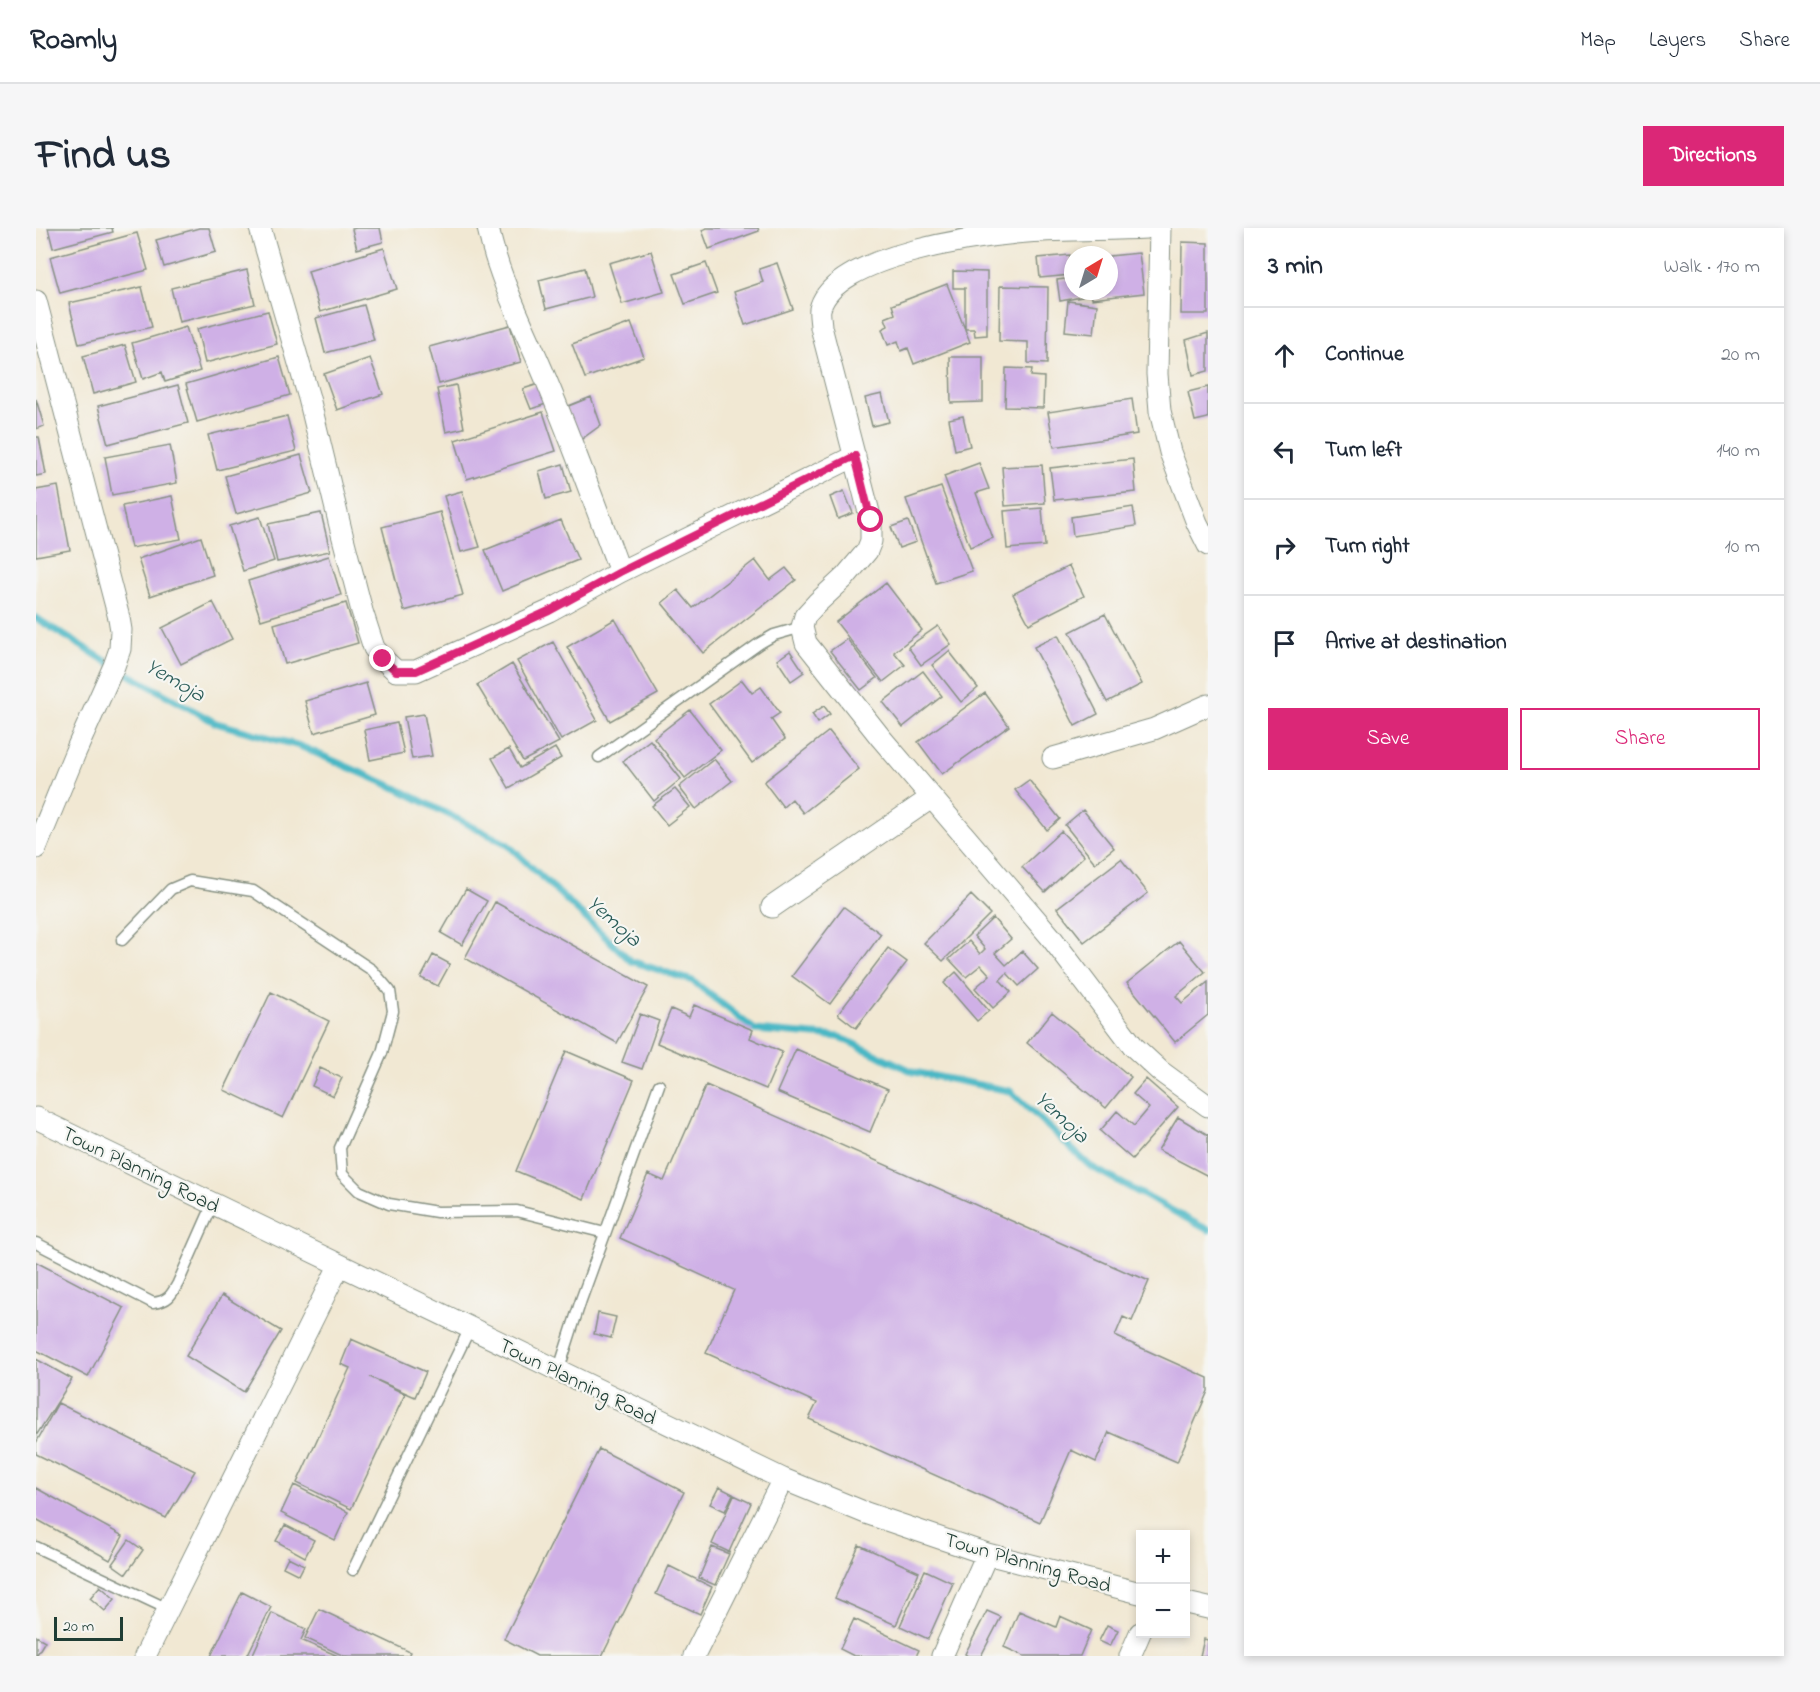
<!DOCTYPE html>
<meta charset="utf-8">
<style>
body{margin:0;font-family:"Indie Flower",sans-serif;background:#f6f6f7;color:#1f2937}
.controls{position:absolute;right:18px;bottom:18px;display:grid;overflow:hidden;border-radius:0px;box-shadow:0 3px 9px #0003}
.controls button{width:54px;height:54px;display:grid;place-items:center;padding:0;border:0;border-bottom:2px solid #e0e1e3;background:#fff;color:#1f2937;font:30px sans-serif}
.compass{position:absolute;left:1028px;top:18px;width:54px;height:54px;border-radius:50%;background:#fff;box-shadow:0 3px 9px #0003;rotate:38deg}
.scale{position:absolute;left:18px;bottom:15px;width:69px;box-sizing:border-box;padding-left:6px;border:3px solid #1f3d34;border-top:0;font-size:16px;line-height:21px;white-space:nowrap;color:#1f3d34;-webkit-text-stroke:4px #f6f6f2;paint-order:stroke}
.stop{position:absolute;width:18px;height:18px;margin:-14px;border:4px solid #db2777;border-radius:50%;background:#fff}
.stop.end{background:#db2777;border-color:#fff;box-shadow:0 2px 6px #0008}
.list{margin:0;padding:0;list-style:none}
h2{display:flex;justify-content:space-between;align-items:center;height:78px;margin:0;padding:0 24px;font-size:26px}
h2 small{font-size:20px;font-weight:400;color:#747a83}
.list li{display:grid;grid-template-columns:39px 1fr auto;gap:18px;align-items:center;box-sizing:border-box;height:96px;padding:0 24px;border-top:2px solid #e0e1e3}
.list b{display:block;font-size:22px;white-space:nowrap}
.list em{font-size:20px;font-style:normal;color:#747a83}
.actions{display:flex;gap:12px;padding:18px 24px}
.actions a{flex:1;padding:14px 0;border:2px solid #db2777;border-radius:0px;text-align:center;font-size:21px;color:#db2777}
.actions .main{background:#db2777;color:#fff}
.icon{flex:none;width:33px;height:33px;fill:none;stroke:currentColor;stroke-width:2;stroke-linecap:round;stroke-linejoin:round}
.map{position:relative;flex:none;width:1172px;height:1428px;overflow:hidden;border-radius:0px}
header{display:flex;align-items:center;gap:36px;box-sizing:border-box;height:84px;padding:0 30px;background:#fff;border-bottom:2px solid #e0e1e3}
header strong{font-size:28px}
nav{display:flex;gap:33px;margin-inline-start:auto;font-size:21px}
.intro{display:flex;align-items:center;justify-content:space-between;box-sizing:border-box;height:144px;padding:0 36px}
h1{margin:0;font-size:42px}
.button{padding:15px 27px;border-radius:0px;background:#db2777;color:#fff;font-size:21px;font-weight:700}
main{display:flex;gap:36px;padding:0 36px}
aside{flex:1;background:#fff;border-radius:0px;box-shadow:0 3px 9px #0003}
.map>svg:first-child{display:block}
</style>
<header>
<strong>Roamly</strong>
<nav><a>Map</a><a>Layers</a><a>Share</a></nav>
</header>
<div class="intro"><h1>Find us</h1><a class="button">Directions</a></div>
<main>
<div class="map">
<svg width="1172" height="1428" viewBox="0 0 1172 1428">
<rect width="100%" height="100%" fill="#f6f6f2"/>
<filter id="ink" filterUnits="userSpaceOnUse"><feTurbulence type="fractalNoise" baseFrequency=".0167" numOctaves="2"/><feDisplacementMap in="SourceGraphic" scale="12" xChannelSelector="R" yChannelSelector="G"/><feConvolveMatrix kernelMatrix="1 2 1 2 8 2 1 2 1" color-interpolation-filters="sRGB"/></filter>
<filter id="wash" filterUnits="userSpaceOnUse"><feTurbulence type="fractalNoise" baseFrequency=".008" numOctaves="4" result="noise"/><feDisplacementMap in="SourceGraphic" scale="24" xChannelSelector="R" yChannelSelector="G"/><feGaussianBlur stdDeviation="1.35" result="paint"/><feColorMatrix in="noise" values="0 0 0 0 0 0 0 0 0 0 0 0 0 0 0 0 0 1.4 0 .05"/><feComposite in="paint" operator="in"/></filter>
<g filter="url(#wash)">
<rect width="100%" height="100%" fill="#f1e8d3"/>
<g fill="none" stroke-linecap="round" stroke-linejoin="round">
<!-- stream -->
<path stroke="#4ab7c5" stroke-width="7" d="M 0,390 L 78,438 L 180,495 L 264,518 L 362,561 L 471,616 L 595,733 L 657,753 L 719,802 L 803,809 L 878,844 L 974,863 L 1054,938 L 1172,1002"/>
</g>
<g id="blocks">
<!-- building -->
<path fill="#cfb0e6" d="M 12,0 L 76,0 L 77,4 L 17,20 Z
M 163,0 L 173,0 L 180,24 L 128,39 L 120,12 Z
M 320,0 L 344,0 L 347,14 L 321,21 L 316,1 Z
M 671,0 L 722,0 L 723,3 L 673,21 L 666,2 Z
M 101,5 L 112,42 L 24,65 L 14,29 Z
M 1146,14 L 1172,15 L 1172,86 L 1145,86 Z
M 348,20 L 361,61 L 284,84 L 272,43 Z
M 615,23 L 628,64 L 586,76 L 573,35 Z
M 1103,25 L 1108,65 L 1056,71 L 1055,63 L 1073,63 L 1073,28 Z
M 1034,27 L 1035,47 L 1004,50 L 1002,30 Z
M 670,35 L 681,65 L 649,76 L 638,46 Z
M 741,35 L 757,81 L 709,97 L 698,64 L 727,54 L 723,41 Z
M 549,40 L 556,69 L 510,81 L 503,52 Z
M 211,42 L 219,76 L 143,94 L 135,60 Z
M 917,43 L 951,44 L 951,107 L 939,108 L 938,101 L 929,101 L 929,60 L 917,60 Z
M 1037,50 L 1037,63 L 1045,63 L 1046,69 L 1024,73 L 1021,52 Z
M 911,56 L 934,114 L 878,136 L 872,120 L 865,123 L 862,113 L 852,117 L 846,101 L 852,98 L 849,90 L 859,86 L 856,77 Z
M 964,58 L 1012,59 L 1011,136 L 992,135 L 992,114 L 963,113 Z
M 106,59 L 116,99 L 43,116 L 33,75 Z
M 1032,73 L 1061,77 L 1058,106 L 1029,103 Z
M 328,77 L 338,112 L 289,125 L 280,90 Z
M 232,83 L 241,116 L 169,135 L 161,101 Z
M 595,95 L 608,129 L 549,150 L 536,116 Z
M 474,97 L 485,134 L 403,156 L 393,119 Z
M 150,99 L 164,143 L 129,154 L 126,144 L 107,151 L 96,115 Z
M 1172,105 L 1172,143 L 1157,147 L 1150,112 Z
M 89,117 L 100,154 L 57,166 L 47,128 Z
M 243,129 L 254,167 L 161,194 L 150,156 Z
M 914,129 L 947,129 L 947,174 L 915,175 Z
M 334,130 L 347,166 L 301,182 L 288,146 Z
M 970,140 L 996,141 L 995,148 L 1008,149 L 1007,180 L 969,179 Z
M 503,156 L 510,176 L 495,181 L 487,161 Z
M 142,157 L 152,195 L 72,216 L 62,178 Z
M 420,157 L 428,200 L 410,204 L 401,161 Z
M 1172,159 L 1172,190 L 1159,193 L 1152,164 Z
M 846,166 L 853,194 L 836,198 L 829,170 Z
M 555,169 L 565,197 L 543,213 L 530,179 Z
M 0,171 L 8,198 L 0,201 Z
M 1096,171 L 1101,206 L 1018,219 L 1012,184 Z
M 507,184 L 520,223 L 431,251 L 419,212 Z
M 251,188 L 260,223 L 181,242 L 172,207 Z
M 927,188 L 934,218 L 919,222 L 913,191 Z
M 0,209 L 3,209 L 10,246 L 0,248 Z
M 134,217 L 141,255 L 76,267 L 69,229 Z
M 265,227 L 276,265 L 200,286 L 189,248 Z
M 1097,231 L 1100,264 L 1018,272 L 1014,240 Z
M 943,235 L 953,261 L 940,265 L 957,310 L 934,319 L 908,248 Z
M 527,236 L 535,264 L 510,271 L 503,243 Z
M 1006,237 L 1009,275 L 969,278 L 966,239 Z
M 22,258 L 34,322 L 0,328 L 0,262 Z
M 905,259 L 936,343 L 900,355 L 870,271 Z
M 426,263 L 444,319 L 425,324 L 408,268 Z
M 808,263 L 817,285 L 802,291 L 794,269 Z
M 136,268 L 145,311 L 95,320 L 86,278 Z
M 1097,279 L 1100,298 L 1037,308 L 1035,289 Z
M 1006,280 L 1009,318 L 971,321 L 968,283 Z
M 404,284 L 427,367 L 368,383 L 346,299 Z
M 285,285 L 294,323 L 241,334 L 232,296 Z
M 224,289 L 238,333 L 207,343 L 193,298 Z
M 525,292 L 542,332 L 466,363 L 449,322 Z
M 872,293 L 880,314 L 863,320 L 855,299 Z
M 165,309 L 177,347 L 114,368 L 102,331 Z
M 293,328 L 305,367 L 225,392 L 212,353 Z
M 719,332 L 734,352 L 750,340 L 760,352 L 667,425 L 626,375 L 642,362 L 657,380 Z
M 1033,338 L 1048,368 L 993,396 L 977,366 Z
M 850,355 L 886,402 L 858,424 L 869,437 L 847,454 L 800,394 Z
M 177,374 L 196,411 L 145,436 L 126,400 Z
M 310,375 L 322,415 L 249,436 L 238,396 Z
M 1069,386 L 1106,456 L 1071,474 L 1034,404 Z
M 579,391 L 622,466 L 574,493 L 531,419 Z
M 902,398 L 915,416 L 885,437 L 872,419 Z
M 1022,407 L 1062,486 L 1039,498 L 998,419 Z
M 811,411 L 841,450 L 825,462 L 794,423 Z
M 517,414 L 561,492 L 525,512 L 481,433 Z
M 754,423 L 768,444 L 755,453 L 741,432 Z
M 913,423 L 942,460 L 925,474 L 896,437 Z
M 476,436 L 523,514 L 487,533 L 441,457 Z
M 887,443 L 906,468 L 867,499 L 847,474 Z
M 706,452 L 716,465 L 725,459 L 744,485 L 735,491 L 749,511 L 716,535 L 673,476 Z
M 330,455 L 339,487 L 278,505 L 269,473 Z
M 949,465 L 973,498 L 906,546 L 882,514 Z
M 788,478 L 794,486 L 782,495 L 776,486 Z
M 654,482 L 685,522 L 649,550 L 618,510 Z
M 388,486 L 396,528 L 376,531 L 368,489 Z
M 361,495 L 368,525 L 334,532 L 328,502 Z
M 793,503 L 823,541 L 767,585 L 756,571 L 747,579 L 728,554 Z
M 614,512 L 645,551 L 618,573 L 587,533 Z
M 519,520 L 525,530 L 473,560 L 456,530 L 473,521 L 484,540 Z
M 678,531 L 696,553 L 660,581 L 643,559 Z
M 993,552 L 1024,591 L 1011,602 L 979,562 Z
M 639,561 L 654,579 L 631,597 L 616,578 Z
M 1047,582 L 1078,620 L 1059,635 L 1029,597 Z
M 1025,603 L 1048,628 L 1009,664 L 986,639 Z
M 1085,631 L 1112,665 L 1048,714 L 1021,680 Z
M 430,661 L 451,673 L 426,717 L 405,705 Z
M 935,667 L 954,686 L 907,733 L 888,715 Z
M 459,674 L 612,759 L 581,815 L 429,730 Z
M 808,679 L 845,706 L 794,776 L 756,748 Z
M 957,690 L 975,711 L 959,725 L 970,737 L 986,723 L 1002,741 L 983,758 L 971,745 L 964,752 L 975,764 L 957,780 L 939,760 L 954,747 L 945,737 L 930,749 L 913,731 L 933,713 L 944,726 L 949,721 L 938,708 Z
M 1143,713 L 1169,744 L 1140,768 L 1146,775 L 1172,754 L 1172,787 L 1139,814 L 1091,755 Z
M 852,720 L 871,734 L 820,800 L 802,786 Z
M 397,727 L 414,736 L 402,758 L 385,750 Z
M 920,744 L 953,783 L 941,793 L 908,755 Z
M 235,764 L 293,793 L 247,890 L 188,862 Z
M 658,777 L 717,802 L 714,810 L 746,824 L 730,861 L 621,815 L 635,781 L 653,789 Z
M 1016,784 L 1095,849 L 1070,880 L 991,815 Z
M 604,786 L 623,793 L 606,841 L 586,834 Z
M 760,821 L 852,861 L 834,904 L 741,864 Z
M 530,823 L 598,852 L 548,971 L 480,943 Z
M 284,840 L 306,850 L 297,868 L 276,858 Z
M 1110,851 L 1142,879 L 1096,931 L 1064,903 L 1081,883 L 1098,898 L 1113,880 L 1097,866 Z
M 670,857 L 1097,1047 L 1097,1046 L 1113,1053 L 1096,1093 L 1087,1089 L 1079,1108 L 1172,1150 L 1172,1163 L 1141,1234 L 1073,1204 L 1060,1234 L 1035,1222 L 1004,1294 L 773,1191 L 781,1175 L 670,1125 L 698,1062 L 584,1010 L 612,946 L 628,953 Z
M 1142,889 L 1172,907 L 1172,948 L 1122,922 Z
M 0,1034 L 88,1080 L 52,1149 L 0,1122 Z
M 186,1067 L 245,1103 L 208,1164 L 150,1128 Z
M 562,1085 L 580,1089 L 575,1110 L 558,1106 Z
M 315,1111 L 390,1144 L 379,1169 L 334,1149 L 369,1166 L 315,1281 L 261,1255 L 314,1140 L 305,1136 Z
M 0,1131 L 36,1151 L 0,1208 Z
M 22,1175 L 159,1243 L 130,1290 L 0,1226 L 0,1215 Z
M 563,1221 L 648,1264 L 566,1428 L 501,1428 L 468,1411 Z
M 258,1257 L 312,1284 L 299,1312 L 245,1285 Z
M 683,1259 L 697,1266 L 689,1283 L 674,1276 Z
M 0,1260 L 87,1308 L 74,1332 L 0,1291 Z
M 698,1267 L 715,1275 L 693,1324 L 676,1316 Z
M 249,1297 L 278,1312 L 269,1329 L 240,1313 Z
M 93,1312 L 107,1322 L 90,1346 L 76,1336 Z
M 823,1317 L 883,1344 L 860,1397 L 799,1370 Z
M 676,1319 L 693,1326 L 679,1357 L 663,1350 Z
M 252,1329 L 268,1337 L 263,1347 L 247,1339 Z
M 633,1338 L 676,1359 L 664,1386 L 620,1366 Z
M 889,1342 L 917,1355 L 892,1411 L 864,1398 Z
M 64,1358 L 79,1371 L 69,1383 L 54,1370 Z
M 206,1364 L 235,1379 L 211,1428 L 175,1428 Z
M 283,1381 L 374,1424 L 372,1428 L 308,1428 L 269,1410 Z
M 951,1383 L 965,1389 L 945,1428 L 932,1428 L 929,1426 Z
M 983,1383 L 1020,1399 L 1024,1388 L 1055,1402 L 1044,1428 L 988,1428 L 968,1419 Z
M 236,1385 L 270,1401 L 265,1412 L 302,1428 L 216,1428 Z
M 818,1391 L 883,1422 L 880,1428 L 818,1428 L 804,1421 Z
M 1071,1397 L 1082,1402 L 1074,1418 L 1063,1413 Z
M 0,1408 L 9,1413 L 0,1428 Z
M 1168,1411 L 1172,1412 L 1172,1428 L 1164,1428 Z"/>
</g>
</g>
<g filter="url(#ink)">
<use href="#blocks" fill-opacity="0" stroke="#889284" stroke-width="1.5"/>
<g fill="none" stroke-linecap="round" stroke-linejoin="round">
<!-- service casing -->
<g stroke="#889284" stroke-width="13">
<path id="service" d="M 563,529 L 724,415 L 738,407 L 766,399
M 86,712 L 135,661 L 154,653 L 217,663 L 336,742 L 354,763 L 357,783 L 346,825 L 304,920 L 306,946 L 323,963 L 353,976 L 401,984 L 481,983 L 569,1005
M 0,1015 L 117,1075 C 132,1073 135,1068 142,1055 L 177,976
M 522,1144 L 545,1072 L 623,857
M 0,1319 L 132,1381
M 317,1342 L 434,1100"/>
</g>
<!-- minor casing -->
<g stroke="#889284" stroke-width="23">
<path id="minor" d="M 224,0 L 273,170 L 306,306 L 326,383 L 338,420 L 347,431 L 360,443 L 380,443 L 513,383 L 584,344 L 819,228
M 452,0 C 463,52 488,99 509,149 C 536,213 560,279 584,344
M 1110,0 C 1070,2 1030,1 991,4 C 944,8 797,27 784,81 C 783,86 785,94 785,99 L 835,292 L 835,313 L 831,323 L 809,349 L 781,375 L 769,388 L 766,399 L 770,415 L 845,510 L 1014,708 L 1098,819 L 1124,843 L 1172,878
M 1124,0 L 1121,146 L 1124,183 L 1134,224 L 1161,295 L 1172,317
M 0,73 L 83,390 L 85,402 L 84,421 L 78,438 L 39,525 L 0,620
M 1017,530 L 1118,501 L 1172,477
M 736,679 L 895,570
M 0,890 L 747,1251 L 830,1285 L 951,1326 L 1104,1365
M 1150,1375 L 1172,1380
M 109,1428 L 303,1038
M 658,1428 L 747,1251
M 906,1428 L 951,1326
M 1094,1428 L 1104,1405"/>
</g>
<!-- service -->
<use href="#service" stroke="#fff" stroke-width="10"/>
<!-- minor -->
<use href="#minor" stroke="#fff" stroke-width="21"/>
</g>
</g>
<g fill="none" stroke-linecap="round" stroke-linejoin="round" filter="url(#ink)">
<!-- route -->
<path stroke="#db2777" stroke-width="8" d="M 347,431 L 360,443 L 380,443 L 513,383 L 584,344 L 819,228 L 835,292"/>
</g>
<g text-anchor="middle" stroke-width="4.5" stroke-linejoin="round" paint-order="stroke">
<!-- street labels -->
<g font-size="21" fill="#1f3d34" stroke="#f6f6f2">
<text transform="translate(105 941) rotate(26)" y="7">Town Planning Road</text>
<text transform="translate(542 1153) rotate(26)" y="7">Town Planning Road</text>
<text transform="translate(992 1334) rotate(16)" y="7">Town Planning Road</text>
</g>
<!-- water labels -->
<g font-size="22" font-style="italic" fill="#2a5c58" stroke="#f6f6f2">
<text transform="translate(140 451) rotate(30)" y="8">Yemoja</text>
<text transform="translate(579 692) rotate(42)" y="8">Yemoja</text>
<text transform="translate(1027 888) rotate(43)" y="8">Yemoja</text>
</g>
</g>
</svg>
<div class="controls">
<button>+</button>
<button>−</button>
</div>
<svg class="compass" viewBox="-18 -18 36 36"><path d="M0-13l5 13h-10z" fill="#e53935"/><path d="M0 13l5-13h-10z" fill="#747a83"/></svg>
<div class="scale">20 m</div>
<div class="stop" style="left:835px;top:292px"></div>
<div class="stop end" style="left:347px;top:431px"></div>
</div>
<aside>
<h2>3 min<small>Walk · 170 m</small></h2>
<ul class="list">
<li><svg class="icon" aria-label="ahead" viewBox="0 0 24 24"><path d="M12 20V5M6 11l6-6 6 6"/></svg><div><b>Continue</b></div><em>20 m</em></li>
<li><svg class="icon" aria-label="left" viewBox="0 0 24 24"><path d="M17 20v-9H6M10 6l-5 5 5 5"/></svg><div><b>Turn left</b></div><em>140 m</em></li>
<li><svg class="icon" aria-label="right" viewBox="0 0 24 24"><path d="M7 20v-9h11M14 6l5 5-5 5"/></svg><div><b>Turn right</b></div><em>10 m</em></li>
<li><svg class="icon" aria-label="arrive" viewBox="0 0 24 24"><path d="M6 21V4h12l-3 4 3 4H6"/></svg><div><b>Arrive at destination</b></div></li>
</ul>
<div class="actions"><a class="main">Save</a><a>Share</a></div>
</aside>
</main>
